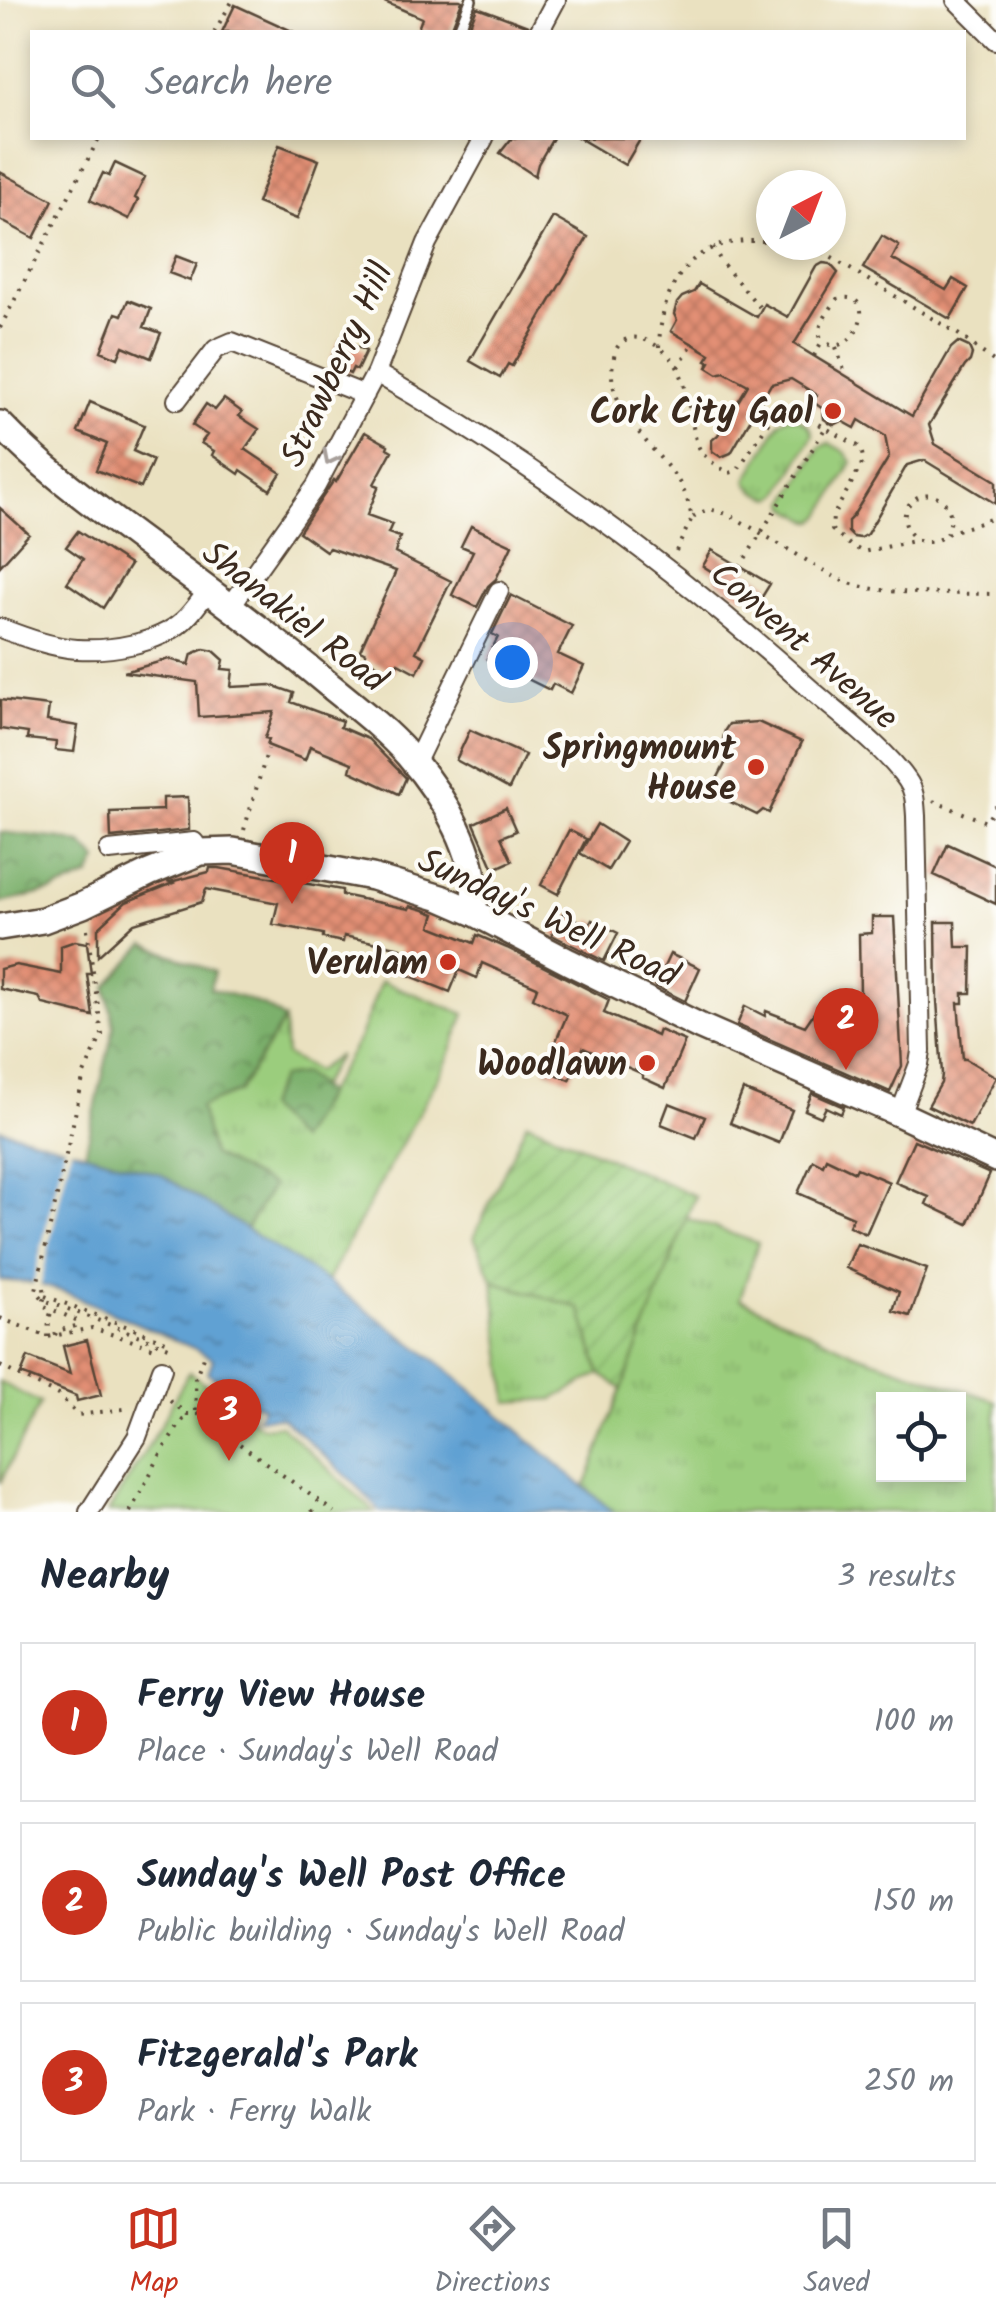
<!DOCTYPE html>
<meta charset="utf-8">
<style>
body{margin:0;font-family:Kalam,sans-serif;background:#f6f6f7;color:#1f2937}
.controls{position:absolute;right:30px;bottom:30px;display:grid;overflow:hidden;border-radius:0px;box-shadow:0 5px 15px #0003}
.controls button{width:90px;height:90px;display:grid;place-items:center;padding:0;border:0;border-bottom:2px solid #e0e1e3;background:#fff;color:#1f2937;font:50px sans-serif}
.compass{position:absolute;left:756px;top:170px;width:90px;height:90px;border-radius:50%;background:#fff;box-shadow:0 5px 15px #0003;rotate:42deg}
.you{position:absolute;left:512px;top:662px;width:35px;height:35px;margin:-25px;border:8px solid #fff;border-radius:50%;background:#1a73e8;box-shadow:0 0 0 15px #1a73e833}
.badge{display:grid;place-items:center;width:65px;height:65px;border-radius:50%;background:#c8321e;color:#fff;font-size:32px;font-weight:700}
.pin{position:absolute;translate:-50% -82px;filter:drop-shadow(0 2px 5px #0008)}
.pin::after{content:'';position:absolute;top:52px;width:35px;height:30px;background:inherit;clip-path:polygon(0 0,100% 0,50% 100%)}
.list{margin:0;padding:0;list-style:none}
h2{display:flex;justify-content:space-between;align-items:center;height:130px;margin:0;padding:0 40px;font-size:42px}
h2 small{font-size:32px;font-weight:400;color:#747a83}
.list li{display:grid;grid-template-columns:65px 1fr auto;gap:30px;align-items:center;box-sizing:border-box;height:160px;margin:0 20px 20px;padding:0 20px;border:2px solid #e0e1e3;border-radius:0px}
.list b{display:block;font-size:38px;white-space:nowrap}
.list p{margin:0;font-size:32px;white-space:nowrap;color:#747a83}
.list em{font-size:32px;font-style:normal;color:#747a83}
.icon{flex:none;width:55px;height:55px;fill:none;stroke:currentColor;stroke-width:2;stroke-linecap:round;stroke-linejoin:round}
.map{position:relative;flex:none;width:996px;height:1512px;overflow:hidden}
.search{position:absolute;background:#fff;box-shadow:0 5px 15px #0003;left:30px;right:30px;top:30px;height:110px;display:flex;align-items:center;gap:25px;box-sizing:border-box;padding:0 35px;border-radius:0px;color:#747a83;font-size:38px}
.sheet{height:670px;background:#fff}
nav{display:flex;justify-content:space-around;align-items:center;box-sizing:border-box;height:140px;border-top:2px solid #e0e1e3;background:#fff;font-size:28px;color:#747a83}
nav a{display:grid;justify-items:center;gap:5px}
nav .on{color:#c8321e}
.map>svg:first-child{display:block}
</style>
<div class="map">
<svg width="996" height="1512" viewBox="0 0 996 1512">
<defs>
<pattern id="grass-tufts" width="24" height="20" patternUnits="userSpaceOnUse" patternTransform="scale(2.5)"><rect width="24" height="20" fill="#9bcd7d"/><path d="M3 7l-1-3M5 7V3M7 7l1-3M15 17l-1-3M17 17v-4M19 17l1-3" fill="none" stroke="#86b06c"/></pattern>
<pattern id="forest-crowns" width="20" height="18" patternUnits="userSpaceOnUse" patternTransform="scale(2.5)"><rect width="20" height="18" fill="#7cb06c"/><path d="M2 6a3 3 0 1 1 6 0M12 15a3 3 0 1 1 6 0" fill="none" stroke="#678f58"/></pattern>
<pattern id="garden-furrows" width="10" height="10" patternUnits="userSpaceOnUse" patternTransform="scale(2.5)"><rect width="10" height="10" fill="#9bcd7d"/><path d="M-1 1l2-2M0 10L10 0M9 11l2-2" fill="none" stroke="#86b06c"/></pattern>
<pattern id="water-ripples" width="26" height="14" patternUnits="userSpaceOnUse" patternTransform="scale(2.5)"><rect width="26" height="14" fill="#61a1d3"/><path d="M2 4q2-2 4 0t4 0M15 11q2-2 4 0t4 0" fill="none" stroke="#5183ab"/></pattern>
<pattern id="building-cross-hatch" width="8" height="8" patternUnits="userSpaceOnUse" patternTransform="scale(2.5)"><rect width="8" height="8" fill="#e28f74"/><path d="M0 0l8 8M0 8l8-8" fill="none" stroke="#b8755f"/></pattern>
</defs>
<rect width="100%" height="100%" fill="#fdfcf7"/>
<filter id="ink" filterUnits="userSpaceOnUse"><feTurbulence type="fractalNoise" baseFrequency=".01" numOctaves="2"/><feDisplacementMap in="SourceGraphic" scale="20" xChannelSelector="R" yChannelSelector="G"/><feConvolveMatrix kernelMatrix="1 2 1 2 8 2 1 2 1" color-interpolation-filters="sRGB"/></filter>
<filter id="wash" filterUnits="userSpaceOnUse"><feTurbulence type="fractalNoise" baseFrequency=".0048" numOctaves="4" result="noise"/><feDisplacementMap in="SourceGraphic" scale="40" xChannelSelector="R" yChannelSelector="G"/><feGaussianBlur stdDeviation="2.25" result="paint"/><feColorMatrix in="noise" values="0 0 0 0 0 0 0 0 0 0 0 0 0 0 0 0 0 1.4 0 .05"/><feComposite in="paint" operator="in"/></filter>
<g filter="url(#wash)">
<rect width="100%" height="100%" fill="#eae1c0"/>
<!-- grass -->
<path fill="url(#grass-tufts)" stroke="#6b7c4e" stroke-width="2.5" fill-rule="evenodd" d="M 789,416 C 799,418 812,424 813,435 L 780,493 L 773,498 C 763,496 750,490 747,480 L 780,422 Z
M 829,443 L 845,452 L 852,462 L 821,517 L 815,521 L 811,521 L 788,507 L 787,501 L 820,447 Z
M 381,981 L 465,1014 L 446,1063 L 327,1281 L 246,1229 L 271,1186 L 212,1155 L 199,1106 L 238,1092 L 284,1020 L 286,1055 L 316,1071 L 339,1055 L 320,1086 L 303,1074 L 298,1140 L 360,1037 Z
M 686,1218 L 758,1243 L 740,1299 L 854,1353 L 996,1401 L 996,1512 L 613,1512 L 585,1487 ZM 884,1400 L 958,1400 L 958,1474 L 884,1474 Z
M 493,1281 L 580,1308 L 600,1374 L 554,1399 L 508,1402 Z"/>
<!-- forest -->
<path fill="url(#forest-crowns)" stroke="#5c6d45" stroke-width="2.5" d="M 0,832 L 62,839 L 82,844 L 98,860 L 90,876 L 53,891 L 0,903 Z
M 145,944 L 214,972 L 210,989 C 235,996 264,1001 284,1020 L 238,1092 L 200,1107 L 212,1155 L 272,1186 L 246,1229 L 160,1174 L 85,1153 L 114,1026 L 106,987 Z
M 303,1074 L 326,1093 L 298,1141 L 266,1107 L 281,1077 Z"/>
<!-- park -->
<path fill="#9bcd7d" stroke="#6b7c4e" stroke-width="2.5" d="M 189,1372 L 262,1427 L 281,1425 L 375,1512 L 108,1512 L 152,1440 Z
M 0,1382 L 40,1403 L 0,1483 Z"/>
<!-- garden -->
<path fill="url(#garden-furrows)" stroke="#6b7c4e" stroke-width="2.5" d="M 527,1122 L 695,1196 L 622,1389 L 600,1374 L 580,1308 L 493,1281 L 474,1237 Z"/>
<!-- water -->
<path fill="url(#water-ripples)" stroke="#4e6678" stroke-width="2.5" d="M 0,1129 L 160,1174 L 327,1281 L 441,1364 L 613,1512 L 381,1512 L 351,1480 L 282,1417 L 257,1418 L 263,1407 L 251,1402 L 208,1373 L 213,1359 L 198,1350 L 65,1292 L 33,1283 L 0,1280 Z"/>
<!-- pier -->
<path fill="#eae1c0" d="M 66,1142 L 72,1144 L 39,1292 L 32,1288 Z"/>
<g id="blocks">
<!-- building -->
<path fill="url(#building-cross-hatch)" d="M 380,0 L 460,0 L 462,1 L 450,32 L 428,32 L 418,29 L 422,18 Z
M 235,5 L 294,32 L 222,32 Z
M 477,7 L 528,26 L 527,32 L 467,32 Z
M 512,138 L 553,138 L 538,164 L 535,176 L 500,153 Z
M 579,138 L 641,138 L 625,165 Z
M 279,145 L 319,160 L 297,219 L 257,203 Z
M 115,163 L 145,177 L 135,198 L 138,200 L 129,219 L 90,200 L 103,173 L 109,176 Z
M 0,172 L 53,200 L 34,238 L 0,220 Z
M 553,217 L 588,237 L 512,366 L 508,364 L 500,378 L 470,361 Z
M 882,236 L 899,246 L 892,259 L 946,290 L 953,279 L 968,288 L 950,319 L 863,268 Z
M 176,256 L 197,264 L 190,281 L 169,273 Z
M 823,263 L 830,264 L 838,273 L 794,344 L 912,416 L 951,348 L 958,342 L 969,347 L 972,354 L 970,361 L 965,366 L 929,425 L 935,444 L 996,481 L 996,504 L 924,460 L 907,465 L 867,534 L 860,538 L 853,537 L 848,532 L 848,521 L 853,516 L 889,457 L 885,436 L 859,420 L 855,428 L 842,421 L 834,425 L 824,419 L 823,409 L 813,402 L 817,395 L 791,379 L 771,384 L 731,453 L 721,457 L 712,451 L 712,440 L 718,435 L 748,385 L 724,372 L 718,374 L 707,367 L 710,362 L 706,360 L 710,354 L 671,331 L 677,320 L 674,314 L 677,303 L 682,297 L 694,292 L 699,284 L 757,317 L 764,304 L 788,317 L 816,267 Z
M 128,300 L 151,309 L 144,327 L 161,333 L 151,358 L 123,346 L 118,358 L 101,351 L 116,313 L 122,315 Z
M 340,339 L 366,351 L 357,370 L 353,368 L 350,374 L 329,364 Z
M 224,399 L 242,412 L 239,416 L 259,429 L 245,449 L 281,473 L 270,490 L 241,470 L 239,474 L 212,455 L 214,451 L 201,443 L 207,435 L 192,425 L 206,404 L 215,410 Z
M 90,402 L 144,425 L 133,451 L 153,460 L 141,488 L 96,470 L 107,444 L 78,432 Z
M 365,432 L 388,445 L 387,448 L 392,451 L 374,484 L 379,486 L 367,515 L 392,524 L 388,533 L 400,537 L 395,553 L 451,581 L 416,652 L 425,657 L 417,673 L 398,663 L 393,672 L 364,658 L 366,653 L 360,650 L 396,571 L 329,548 L 326,551 L 299,532 L 332,483 L 334,480 L 336,482 Z
M 0,508 L 29,534 L 0,566 Z
M 471,526 L 512,545 L 496,579 L 488,586 L 477,607 L 452,595 L 473,551 L 461,546 Z
M 78,531 L 130,565 L 103,608 L 67,583 L 83,559 L 66,547 Z
M 712,550 L 770,584 L 760,600 L 746,592 L 743,597 L 714,580 L 717,575 L 703,566 Z
M 511,595 L 572,626 L 558,654 L 584,666 L 571,693 L 553,684 L 550,690 L 487,659 L 498,637 L 492,634 Z
M 204,649 L 214,651 L 224,660 L 222,669 L 233,670 L 231,687 L 271,685 L 294,693 L 291,702 L 342,721 L 340,727 L 368,739 L 406,778 L 399,794 L 350,771 L 352,763 L 310,746 L 305,760 L 267,745 L 269,739 L 265,738 L 274,712 L 199,717 L 197,682 L 124,672 L 169,659 L 189,665 L 192,654 Z
M 0,700 L 49,706 L 47,721 L 78,726 L 74,752 L 55,750 L 56,742 L 27,739 L 28,733 L 0,729 Z
M 758,722 L 802,742 L 769,813 L 763,810 L 757,815 L 718,796 L 720,791 L 713,787 L 731,752 L 723,740 L 725,730 L 729,724 Z
M 470,730 L 525,755 L 509,789 L 456,760 Z
M 188,797 L 189,830 L 111,838 L 110,812 L 163,810 L 163,798 Z
M 506,808 L 516,831 L 501,837 L 512,861 L 494,869 L 474,823 Z
M 597,824 L 625,842 L 608,870 L 580,853 Z
M 569,830 L 586,839 L 558,894 L 541,885 Z
M 948,844 L 996,866 L 996,904 L 934,875 Z
M 210,868 L 219,868 L 342,890 L 342,895 L 409,909 L 410,906 L 424,910 L 435,914 L 431,926 L 474,943 L 477,935 L 507,948 L 609,1000 L 604,1013 L 657,1036 L 659,1030 L 685,1041 L 665,1088 L 643,1078 L 643,1074 L 583,1048 L 570,1080 L 544,1069 L 567,1015 L 533,998 L 537,987 L 482,963 L 477,978 L 459,970 L 450,992 L 393,969 L 401,948 L 344,936 L 343,942 L 323,938 L 323,934 L 273,924 L 278,903 L 206,889 L 202,902 L 134,923 L 98,956 L 98,928 L 126,902 L 173,883 L 170,882 L 209,872 Z
M 563,913 L 589,926 L 592,920 L 618,933 L 604,961 L 552,935 Z
M 872,917 L 894,917 L 902,1066 L 890,1092 L 737,1025 L 745,1006 L 765,1016 L 766,1011 L 805,1026 L 822,1001 L 856,1026 L 855,995 L 860,995 L 859,934 L 872,933 Z
M 936,922 L 955,922 L 956,947 L 972,947 L 971,993 L 963,993 L 963,1003 L 958,1003 L 963,1059 L 966,1059 L 996,1077 L 970,1126 L 928,1106 L 941,1083 L 942,1074 L 937,1000 Z
M 75,941 L 87,943 L 91,974 L 87,974 L 93,1016 L 43,1004 L 39,997 L 0,989 L 0,969 L 16,965 L 61,974 L 61,946 Z
M 670,954 L 700,968 L 685,1001 L 655,986 Z
M 743,1090 L 792,1110 L 779,1143 L 730,1123 Z
M 812,1093 L 844,1107 L 841,1114 L 826,1107 L 821,1117 L 805,1110 Z
M 669,1103 L 705,1117 L 696,1138 L 661,1124 Z
M 914,1140 L 990,1174 L 968,1224 L 926,1204 L 929,1197 L 895,1182 Z
M 826,1158 L 855,1172 L 857,1168 L 889,1182 L 866,1234 L 849,1226 L 853,1217 L 798,1193 L 813,1160 L 823,1165 Z
M 857,1244 L 927,1269 L 910,1316 L 893,1311 L 899,1292 L 846,1268 Z
M 87,1340 L 101,1395 L 77,1401 L 76,1396 L 21,1374 L 28,1357 L 70,1374 L 63,1346 Z"/>
</g>
</g>
<g filter="url(#ink)">
<use href="#blocks" fill-opacity="0" stroke="#554536" stroke-width="2.5"/>
<g fill="none" stroke-linecap="round" stroke-linejoin="round">
<!-- lane casing -->
<g stroke="#554536" stroke-width="14">
<path id="lane" d="M 458,32 L 471,0"/>
</g>
<!-- street casing -->
<g stroke="#554536" stroke-width="22">
<path id="street" d="M 956,0 L 996,40
M 539,32 L 556,0
M 376,373 C 529,461 675,568 807,686 C 836,712 885,748 907,780 C 915,791 915,802 916,816 L 921,1051 L 919,1064 L 900,1114
M 177,400 L 216,349 L 232,342 L 365,395
M 230,607 L 316,486 L 376,373 L 427,243 L 484,138
M 0,628 C 24,637 50,647 77,649 C 110,651 157,644 183,621 C 192,613 200,601 208,591
M 415,764 L 499,591
M 109,851 L 194,842 L 201,852
M 89,1512 L 137,1437 L 162,1369"/>
</g>
<!-- secondary casing -->
<g stroke="#554536" stroke-width="30">
<path id="secondary" d="M 0,424 C 40,466 88,501 135,536 C 200,584 266,632 328,684 C 355,706 385,729 408,755 C 442,794 483,858 473,912
M 0,927 L 43,920 L 83,905 L 149,873 L 201,852 L 233,851 L 372,877 L 441,898 L 473,912 L 569,962 L 701,1027 L 900,1114 L 996,1159"/>
</g>
<!-- path -->
<path stroke="#554536" stroke-width="4" stroke-dasharray="2.5 8" stroke-linecap="butt" d="M 214,32 L 233,0
M 803,245 L 817,249 L 958,334 L 996,363
M 713,247 L 722,263 L 761,309
M 0,328 L 99,138
M 659,347 C 660,307 675,262 715,247 C 732,240 753,241 771,241
M 836,347 L 846,376
M 814,356 L 822,341 C 814,327 829,312 837,299 C 883,287 855,364 822,341
M 678,367 L 691,346
M 693,517 C 710,506 715,510 732,516 L 838,579 C 879,597 950,593 996,594
M 946,534 C 962,508 932,481 911,502 C 894,520 914,550 937,540 C 942,538 946,534 951,532 C 966,527 981,524 996,516
M 676,551 L 692,518 C 689,505 686,493 679,482 C 658,450 604,407 613,364 C 614,356 615,348 621,343 C 630,335 640,337 650,342 C 686,360 685,391 693,427 C 695,437 697,447 704,455 C 711,463 721,468 729,473 L 737,471 L 774,414 L 779,410 L 792,409 L 858,446 C 863,453 864,458 861,466 L 833,516 L 832,530 L 850,545 L 863,552 L 918,540
M 740,567 L 829,422
M 933,801 L 986,822 L 996,806
M 244,830 L 268,749
M 87,929 L 102,1035 L 84,1074 L 36,1290 L 44,1300 L 169,1347
M 44,1288 L 45,1296 L 42,1305 L 78,1321 L 76,1326 L 57,1331 L 54,1337
M 45,1296 L 166,1341 L 169,1346
M 0,1318 L 48,1337 L 92,1328 L 158,1349
M 48,1337 L 49,1318 L 53,1308
M 0,1366 L 58,1395 L 78,1415 L 124,1409
M 170,1401 L 187,1414 L 198,1414 L 334,1512
M 196,1411 L 195,1379 L 204,1354
M 130,1512 L 164,1448 L 187,1414
M 312,1512 L 318,1501"/>
<!-- lane -->
<use href="#lane" stroke="#fff" stroke-width="9"/>
<!-- street -->
<use href="#street" stroke="#fff" stroke-width="18"/>
<!-- secondary -->
<use href="#secondary" stroke="#fff" stroke-width="25"/>
</g>
<!-- one-way arrows -->
<defs><path id="oneway-chevron" d="M-2-3.5L2.5 0L-2 3.5" fill="none" stroke-width="1.6" stroke-linecap="round" stroke-linejoin="round" transform="scale(2.5)"/></defs>
<use stroke="#a79f9a" href="#oneway-chevron" transform="translate(330 458) rotate(117)"/>
</g>
<!-- markers -->
<g fill="#c8321e" stroke="#fdfcf7" stroke-width="4">
<circle cx="833" cy="411" r="10"/>
<circle cx="756" cy="767" r="10"/>
<circle cx="448" cy="962" r="10"/>
<circle cx="647" cy="1063" r="10"/>
</g>
<g text-anchor="middle" stroke-width="8" stroke-linejoin="round" paint-order="stroke">
<!-- street labels -->
<g font-size="35" fill="#3b2a1e" stroke="#fdfcf7">
<text transform="translate(336 364) rotate(-65)" y="12">Strawberry Hill</text>
<text transform="translate(295 616) rotate(38)" y="12">Shanakiel Road</text>
<text transform="translate(805 645) rotate(41)" y="12">Convent Avenue</text>
<text transform="translate(549 917) rotate(25)" y="12">Sunday's Well Road</text>
</g>
<!-- poi labels -->
<g font-size="35" font-weight="bold" fill="#3b2a1e" stroke="#fdfcf7" text-anchor="end">
<text x="813" y="423">Cork City Gaol</text>
<text x="736" y="759">Springmount<tspan x="736" dy="40">House</tspan></text>
<text x="428" y="974">Verulam</text>
<text x="627" y="1075">Woodlawn</text>
</g>
</g>
</svg>
<div class="controls">
<button><svg class="icon" aria-label="locate" viewBox="0 0 24 24"><circle cx="12" cy="12" r="6"/><path d="M12 2v4M12 18v4M2 12h4M18 12h4"/></svg></button>
</div>
<svg class="compass" viewBox="-18 -18 36 36"><path d="M0-13l5 13h-10z" fill="#e53935"/><path d="M0 13l5-13h-10z" fill="#747a83"/></svg>
<div class="you"></div>
<div class="pin badge" style="left:292px;top:904px">1</div>
<div class="pin badge" style="left:846px;top:1070px">2</div>
<div class="pin badge" style="left:229px;top:1461px">3</div>
<div class="search"><svg class="icon" aria-label="search" viewBox="0 0 24 24"><circle cx="10" cy="10" r="6"/><path d="M15 15l6 6"/></svg>Search here</div>
</div>
<section class="sheet">
<h2>Nearby<small>3 results</small></h2>
<ul class="list">
<li><span class="badge">1</span><div><b>Ferry View House</b><p>Place · Sunday's Well Road</p></div><em>100 m</em></li>
<li><span class="badge">2</span><div><b>Sunday's Well Post Office</b><p>Public building · Sunday's Well Road</p></div><em>150 m</em></li>
<li><span class="badge">3</span><div><b>Fitzgerald's Park</b><p>Park · Ferry Walk</p></div><em>250 m</em></li>
</ul>
</section>
<nav>
<a class="on"><svg class="icon" aria-label="map" viewBox="0 0 24 24"><path d="M3 6l6-2 6 2 6-2v14l-6 2-6-2-6 2zM9 4v14M15 6v14"/></svg>Map</a>
<a><svg class="icon" aria-label="directions" viewBox="0 0 24 24"><path d="M12 3l9 9-9 9-9-9zM9 14v-3h6M13 9l2 2-2 2"/></svg>Directions</a>
<a><svg class="icon" aria-label="saved" viewBox="0 0 24 24"><path d="M7 4h10v16l-5-4-5 4z"/></svg>Saved</a>
</nav>
